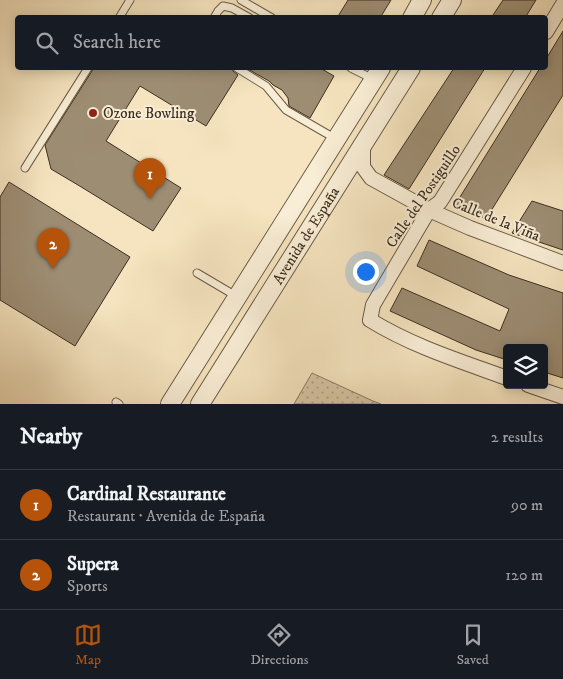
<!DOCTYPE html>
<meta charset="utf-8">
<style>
body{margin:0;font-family:"IM FELL DW Pica",serif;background:#20242c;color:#f1f3f6}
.controls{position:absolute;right:15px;bottom:15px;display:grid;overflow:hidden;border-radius:5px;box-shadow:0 2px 12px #0003}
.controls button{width:45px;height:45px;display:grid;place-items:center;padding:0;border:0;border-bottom:1px solid #363941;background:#171b24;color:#f1f3f6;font:25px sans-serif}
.you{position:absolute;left:365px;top:271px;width:18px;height:18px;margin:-12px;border:4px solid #fff;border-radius:50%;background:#1a73e8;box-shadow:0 0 0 8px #1a73e833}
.badge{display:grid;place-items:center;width:32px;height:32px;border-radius:50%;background:#b45309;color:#fff;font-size:16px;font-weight:700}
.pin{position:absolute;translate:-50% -41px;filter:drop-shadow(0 1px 2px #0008)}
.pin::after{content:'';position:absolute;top:26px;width:18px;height:15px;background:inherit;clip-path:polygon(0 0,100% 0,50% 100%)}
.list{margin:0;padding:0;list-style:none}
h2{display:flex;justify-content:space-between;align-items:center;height:65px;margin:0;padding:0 20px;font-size:21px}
h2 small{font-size:16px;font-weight:400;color:#9ea1a6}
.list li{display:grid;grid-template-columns:32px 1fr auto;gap:15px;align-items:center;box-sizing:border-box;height:70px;padding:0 20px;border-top:1px solid #363941}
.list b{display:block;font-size:19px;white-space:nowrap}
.list p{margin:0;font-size:16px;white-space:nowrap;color:#9ea1a6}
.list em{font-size:16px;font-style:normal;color:#9ea1a6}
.icon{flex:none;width:28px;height:28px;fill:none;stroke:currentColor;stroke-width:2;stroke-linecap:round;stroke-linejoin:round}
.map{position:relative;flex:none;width:563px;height:404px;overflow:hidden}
.search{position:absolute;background:#171b24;box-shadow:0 2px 12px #0003;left:15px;right:15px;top:15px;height:55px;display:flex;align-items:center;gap:12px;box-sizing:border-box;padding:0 18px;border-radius:5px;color:#9ea1a6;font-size:19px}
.sheet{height:205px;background:#171b24}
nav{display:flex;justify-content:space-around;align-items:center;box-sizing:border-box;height:70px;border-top:1px solid #363941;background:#171b24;font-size:14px;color:#9ea1a6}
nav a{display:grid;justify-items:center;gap:2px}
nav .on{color:#b45309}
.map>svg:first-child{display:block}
</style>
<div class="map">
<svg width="563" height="404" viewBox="0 0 563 404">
<defs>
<pattern id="park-dots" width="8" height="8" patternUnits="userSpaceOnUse" patternTransform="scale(1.25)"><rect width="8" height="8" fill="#d6c5a4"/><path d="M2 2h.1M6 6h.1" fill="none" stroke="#afa085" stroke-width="1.8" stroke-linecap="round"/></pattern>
</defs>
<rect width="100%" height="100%" fill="#f5e4bf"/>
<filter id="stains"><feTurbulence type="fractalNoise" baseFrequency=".004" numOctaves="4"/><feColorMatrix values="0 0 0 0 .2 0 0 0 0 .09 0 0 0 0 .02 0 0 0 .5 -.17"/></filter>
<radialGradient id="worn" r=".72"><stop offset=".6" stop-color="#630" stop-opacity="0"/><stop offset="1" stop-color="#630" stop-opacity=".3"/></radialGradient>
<!-- park -->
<path fill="url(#park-dots)" stroke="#8a7a62" d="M 312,373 L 373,401 L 381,404 L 294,404 Z"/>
<!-- building -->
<path fill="#9d8d73" stroke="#3e2f21" d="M 348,0 L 391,0 L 380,18 L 337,18 Z
M 503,0 L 536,0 L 525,18 L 491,18 Z
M 563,31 L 563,95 L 486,219 L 455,205 L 540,68 L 546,68 L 546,59 Z
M 93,68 L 232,68 L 233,71 L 238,75 L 206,126 L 140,86 L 106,141 L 181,188 L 153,231 L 78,185 L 51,169 L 45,145 L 92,71 Z
M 246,68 L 320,68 L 334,76 L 310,118 L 289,106 L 288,98 L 282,90 L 273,85 L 269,81 Z
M 454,68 L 485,68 L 409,189 L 384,175 Z
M 9,182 L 130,257 L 75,346 L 0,300 L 0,197 Z
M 532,201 L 563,211 L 563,250 L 512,233 Z
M 429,240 L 509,275 L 563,293 L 563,378 L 544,372 L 544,348 L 507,348 L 507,360 L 476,350 L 390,311 L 402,288 L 500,331 L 509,309 L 417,266 Z"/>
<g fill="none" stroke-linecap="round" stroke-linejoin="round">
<!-- service casing -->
<g stroke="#6c5c48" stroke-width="9">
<path id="service" d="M 241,0 L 272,18
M 119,18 L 130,0
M 214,18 L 218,11 L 223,6 L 232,8 L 250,18
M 237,68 L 266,86 L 286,110 L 336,139
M 351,68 L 373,79
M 25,168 L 88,68
M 197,273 L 236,296
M 116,402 L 119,404"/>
</g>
<!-- minor casing -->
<g stroke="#6c5c48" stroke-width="16">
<path id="minor" d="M 546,32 L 563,4
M 363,145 L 363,167 L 371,178 L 429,210 L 470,228 L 563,263
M 507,378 C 460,361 412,346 370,320 L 373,305 L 429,210 L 440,202 L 524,68
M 528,385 L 563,397"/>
</g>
<!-- tertiary casing -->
<g stroke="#6c5c48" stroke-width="20">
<g id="tertiary">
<path d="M 412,18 L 422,0"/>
<path d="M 441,18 L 452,0"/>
<path d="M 170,404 L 381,68"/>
<path id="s1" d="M 200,404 L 411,68"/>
</g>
</g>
<!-- service -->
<use href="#service" stroke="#f8edd5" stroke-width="7"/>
<!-- minor -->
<use href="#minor" stroke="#f8edd5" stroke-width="14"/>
<!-- tertiary -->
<use href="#tertiary" stroke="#f8edd5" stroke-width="18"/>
</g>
<!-- markers -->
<circle fill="#8f2418" stroke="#f8edd5" stroke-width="2" cx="93" cy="113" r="5"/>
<g text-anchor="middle" stroke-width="4" stroke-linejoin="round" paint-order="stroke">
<!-- poi labels -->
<g font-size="15" fill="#3e2f21" stroke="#f8edd5" text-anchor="start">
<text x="103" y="118">Ozone Bowling</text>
</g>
<!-- street labels -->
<g font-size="15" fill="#3e2f21" stroke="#f8edd5">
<text transform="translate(423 196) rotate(-56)" y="5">Calle del Postiguillo</text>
<text transform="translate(496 219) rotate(22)" y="5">Calle de la Viña</text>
<text dy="5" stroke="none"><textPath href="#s1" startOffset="199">Avenida de España</textPath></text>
</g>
</g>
<rect width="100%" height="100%" filter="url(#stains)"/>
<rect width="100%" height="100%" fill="url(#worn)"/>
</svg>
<div class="controls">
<button><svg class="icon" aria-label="layers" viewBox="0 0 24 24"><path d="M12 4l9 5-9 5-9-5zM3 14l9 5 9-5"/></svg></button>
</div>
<div class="you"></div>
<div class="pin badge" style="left:150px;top:199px">1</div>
<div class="pin badge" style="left:53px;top:269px">2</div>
<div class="search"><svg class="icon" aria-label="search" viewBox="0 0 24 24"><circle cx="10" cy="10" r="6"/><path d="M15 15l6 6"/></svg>Search here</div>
</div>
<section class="sheet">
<h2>Nearby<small>2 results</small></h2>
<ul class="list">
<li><span class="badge">1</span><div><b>Cardinal Restaurante</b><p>Restaurant · Avenida de España</p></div><em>90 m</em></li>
<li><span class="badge">2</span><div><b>Supera</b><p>Sports</p></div><em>120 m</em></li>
</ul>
</section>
<nav>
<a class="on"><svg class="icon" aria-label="map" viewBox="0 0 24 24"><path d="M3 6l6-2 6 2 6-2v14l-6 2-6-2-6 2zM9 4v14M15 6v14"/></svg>Map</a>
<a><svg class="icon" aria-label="directions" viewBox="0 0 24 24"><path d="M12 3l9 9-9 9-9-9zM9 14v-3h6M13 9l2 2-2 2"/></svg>Directions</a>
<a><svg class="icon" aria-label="saved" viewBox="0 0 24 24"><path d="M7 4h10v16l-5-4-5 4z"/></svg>Saved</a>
</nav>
